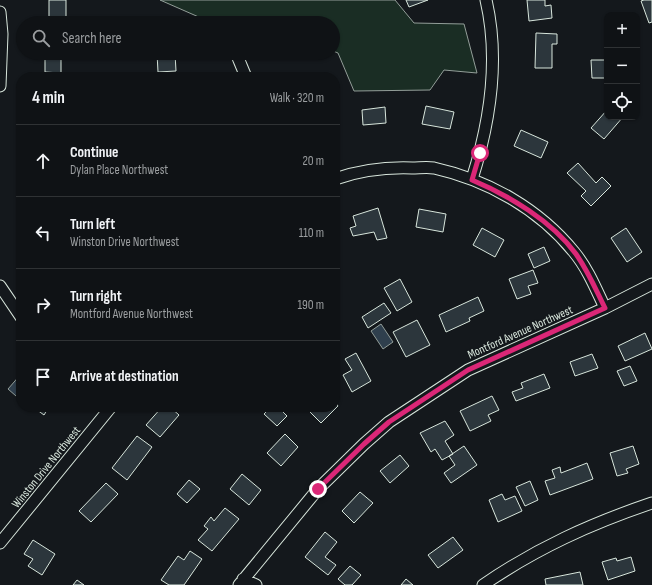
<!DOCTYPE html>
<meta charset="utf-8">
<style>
body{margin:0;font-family:"Sofia Sans Condensed",sans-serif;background:#1d2022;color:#f1f3f6}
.controls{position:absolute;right:12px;top:12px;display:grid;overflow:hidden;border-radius:8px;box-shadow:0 1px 3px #0004}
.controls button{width:36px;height:36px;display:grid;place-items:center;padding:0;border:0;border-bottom:1px solid #2f3234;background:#0f1215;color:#f1f3f6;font:20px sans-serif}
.stop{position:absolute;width:12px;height:12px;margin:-9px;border:3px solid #db2777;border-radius:50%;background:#fff}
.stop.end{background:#db2777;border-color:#fff;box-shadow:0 1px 4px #0008}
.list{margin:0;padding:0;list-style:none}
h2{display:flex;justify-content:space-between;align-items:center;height:52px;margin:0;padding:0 16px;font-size:17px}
h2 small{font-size:13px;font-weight:400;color:#9b9ea0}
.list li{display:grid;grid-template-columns:26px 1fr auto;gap:12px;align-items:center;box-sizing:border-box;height:72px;padding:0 16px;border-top:1px solid #2f3234}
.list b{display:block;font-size:15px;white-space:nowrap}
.list p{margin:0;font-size:13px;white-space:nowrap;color:#9b9ea0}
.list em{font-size:13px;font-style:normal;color:#9b9ea0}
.icon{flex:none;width:22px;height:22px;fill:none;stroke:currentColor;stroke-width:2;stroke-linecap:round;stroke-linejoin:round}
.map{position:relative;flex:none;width:652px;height:585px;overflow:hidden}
.search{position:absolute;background:#0f1215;box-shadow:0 1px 3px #0004;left:16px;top:16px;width:324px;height:44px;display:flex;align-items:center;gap:10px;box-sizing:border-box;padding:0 14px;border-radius:22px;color:#9b9ea0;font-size:15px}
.panel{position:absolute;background:#0f1215;box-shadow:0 1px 3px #0004;left:16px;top:72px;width:324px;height:340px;border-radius:16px}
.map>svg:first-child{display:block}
</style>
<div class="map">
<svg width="652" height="585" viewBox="0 0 652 585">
<rect width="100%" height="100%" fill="#14181c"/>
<!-- green -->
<path fill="#1a2d24" stroke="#939e99" d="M 160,0 L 395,0 L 414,23 L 464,24 L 477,73 L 444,70 L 430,90 L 354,91 L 338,53 L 333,51 L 333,23 L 221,23 L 201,18 Z"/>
<!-- water -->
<path fill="#2f3f4d" stroke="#939e99" d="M 381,324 L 393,342 L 383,349 L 371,331 Z
M 21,374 L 21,391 L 16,396 L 8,389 Z"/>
<!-- building -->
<path fill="#2c363c" stroke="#d8e6dc" d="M 49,0 L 66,0 L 66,23 L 49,23 Z
M 406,0 L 428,0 L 409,7 Z
M 527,0 L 545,0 L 545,6 L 551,5 L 552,18 L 529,21 Z
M 644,0 L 652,0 L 652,22 L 649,23 L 641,1 Z
M 536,33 L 557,34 L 557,44 L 552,44 L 552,68 L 535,68 Z
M 45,53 L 61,53 L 61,73 L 45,72 Z
M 157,53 L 175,53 L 176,71 L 158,72 Z
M 591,60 L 607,60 L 607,78 L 592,78 Z
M 426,106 L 454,112 L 450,129 L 422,124 Z
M 385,107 L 386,123 L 363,125 L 362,110 Z
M 607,110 L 607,117 L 623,117 L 604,139 L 591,128 Z
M 521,130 L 548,142 L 541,158 L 514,146 Z
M 578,163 L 596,183 L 602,177 L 611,186 L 591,206 L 581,196 L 586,191 L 567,173 Z
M 378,208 L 387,238 L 377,240 L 374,232 L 353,236 L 350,228 L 356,226 L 353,216 Z
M 419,209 L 446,214 L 443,232 L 416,227 Z
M 482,228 L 504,240 L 495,257 L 473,245 Z
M 626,228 L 642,252 L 627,262 L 611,238 Z
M 544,247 L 550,261 L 534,268 L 528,254 Z
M 533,270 L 538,283 L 528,286 L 531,294 L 517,299 L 509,279 Z
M 400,279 L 412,302 L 397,311 L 384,288 Z
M 478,297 L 484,311 L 469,318 L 470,321 L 446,332 L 439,315 Z
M 384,303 L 391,313 L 368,328 L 362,317 Z
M 417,320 L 430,345 L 406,357 L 393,332 Z
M 645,333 L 652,349 L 625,361 L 618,346 Z
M 356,353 L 371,381 L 352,392 L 343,375 L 352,370 L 345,359 Z
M 592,354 L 598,368 L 575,376 L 570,362 Z
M 630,366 L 637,381 L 624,386 L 617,371 Z
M 544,374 L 550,388 L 516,401 L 512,392 L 523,388 L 521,383 Z
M 492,396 L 499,410 L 488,415 L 491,421 L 470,431 L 460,411 Z
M 335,402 L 338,406 L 321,423 L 309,411 L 313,407 L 335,407 Z
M 33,407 L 49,407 L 44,415 Z
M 162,407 L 170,407 L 179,415 L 160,437 L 146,425 Z
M 271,407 L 278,407 L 287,416 L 277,426 L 264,414 Z
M 445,421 L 454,435 L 445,441 L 453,454 L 442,460 L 435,449 L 431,452 L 420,433 Z
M 285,434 L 298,447 L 281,466 L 267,453 Z
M 137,436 L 152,447 L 127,480 L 112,468 Z
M 464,446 L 477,465 L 451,483 L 444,473 L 455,465 L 449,456 Z
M 633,446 L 639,464 L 626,469 L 628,473 L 617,476 L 610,453 Z
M 400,455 L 409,466 L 390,483 L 380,471 Z
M 587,463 L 593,479 L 550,495 L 545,481 L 555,478 L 552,470 L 560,467 L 561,473 Z
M 242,474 L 261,490 L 249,505 L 230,489 Z
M 189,480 L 200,489 L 187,503 L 177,494 Z
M 530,481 L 538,500 L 525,506 L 516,487 Z
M 106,483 L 118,494 L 91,522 L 79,511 Z
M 360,492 L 373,503 L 354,523 L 342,511 Z
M 502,494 L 505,500 L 515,496 L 522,511 L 498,522 L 489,500 Z
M 225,508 L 239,519 L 212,551 L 198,540 L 208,529 L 204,526 L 211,517 L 214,521 Z
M 325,532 L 337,542 L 325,557 L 336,565 L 328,575 L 305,557 Z
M 453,537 L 463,550 L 438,568 L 428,555 Z
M 33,540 L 55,554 L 42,575 L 28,566 L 33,559 L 24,554 Z
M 190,551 L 202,559 L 184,585 L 169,585 L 161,580 L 178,556 L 184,560 Z
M 631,557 L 635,571 L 608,580 L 602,562 L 616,558 L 617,561 Z
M 350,566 L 361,575 L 352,585 L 345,585 L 338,579 Z
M 580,572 L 583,585 L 546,585 L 545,579 Z
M 406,579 L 413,585 L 401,585 Z
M 77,580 L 84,585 L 73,585 Z"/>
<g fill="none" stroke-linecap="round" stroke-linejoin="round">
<!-- street casing -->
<g stroke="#d8e6dc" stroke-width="13">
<path id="street" d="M 0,12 L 2,34 L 0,86
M 236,53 L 246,77
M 335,179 C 361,170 385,167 412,168 C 419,168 427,167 434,168 C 488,180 539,209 574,252 C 588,269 596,289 605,308
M 472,179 C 490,122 500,60 486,0
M 0,286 L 21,317
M 0,543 L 111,407
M 243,579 L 256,585
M 239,585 L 318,489 L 364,444 L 389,422 L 468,370 L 605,308 L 652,284
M 483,585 C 537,548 590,524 652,503"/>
</g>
<!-- street -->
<use href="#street" stroke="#14181c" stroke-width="11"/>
</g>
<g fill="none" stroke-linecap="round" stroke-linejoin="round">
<!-- route -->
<path stroke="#db2777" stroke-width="5" d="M 318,489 L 364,444 L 389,422 L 468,370 L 605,308 C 596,290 588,271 576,254 C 552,221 508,195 472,180 L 480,153"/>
</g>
<g text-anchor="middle" stroke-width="3" stroke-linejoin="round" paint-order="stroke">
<!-- street labels -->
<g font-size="12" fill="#d8e6dc" stroke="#14181c">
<text transform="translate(520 332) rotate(-24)" y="4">Montford Avenue Northwest</text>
<text transform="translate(46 467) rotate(-51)" y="4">Winston Drive Northwest</text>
</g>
</g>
</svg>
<div class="controls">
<button>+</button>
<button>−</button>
<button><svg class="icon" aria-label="locate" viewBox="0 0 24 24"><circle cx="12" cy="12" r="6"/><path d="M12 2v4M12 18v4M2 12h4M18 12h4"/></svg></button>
</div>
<div class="stop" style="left:480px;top:153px"></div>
<div class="stop end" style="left:318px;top:489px"></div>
<div class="search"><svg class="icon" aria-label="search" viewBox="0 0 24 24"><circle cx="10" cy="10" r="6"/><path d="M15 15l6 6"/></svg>Search here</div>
<section class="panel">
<h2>4 min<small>Walk · 320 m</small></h2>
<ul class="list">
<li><svg class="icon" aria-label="ahead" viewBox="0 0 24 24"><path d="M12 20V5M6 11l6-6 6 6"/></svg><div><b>Continue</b><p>Dylan Place Northwest</p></div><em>20 m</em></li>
<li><svg class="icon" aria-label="left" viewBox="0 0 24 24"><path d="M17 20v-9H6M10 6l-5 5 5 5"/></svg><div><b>Turn left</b><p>Winston Drive Northwest</p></div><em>110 m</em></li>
<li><svg class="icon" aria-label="right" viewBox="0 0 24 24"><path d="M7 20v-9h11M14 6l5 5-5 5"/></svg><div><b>Turn right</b><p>Montford Avenue Northwest</p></div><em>190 m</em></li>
<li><svg class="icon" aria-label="arrive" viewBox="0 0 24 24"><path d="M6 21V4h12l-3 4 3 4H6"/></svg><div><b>Arrive at destination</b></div></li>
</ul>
</section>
</div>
